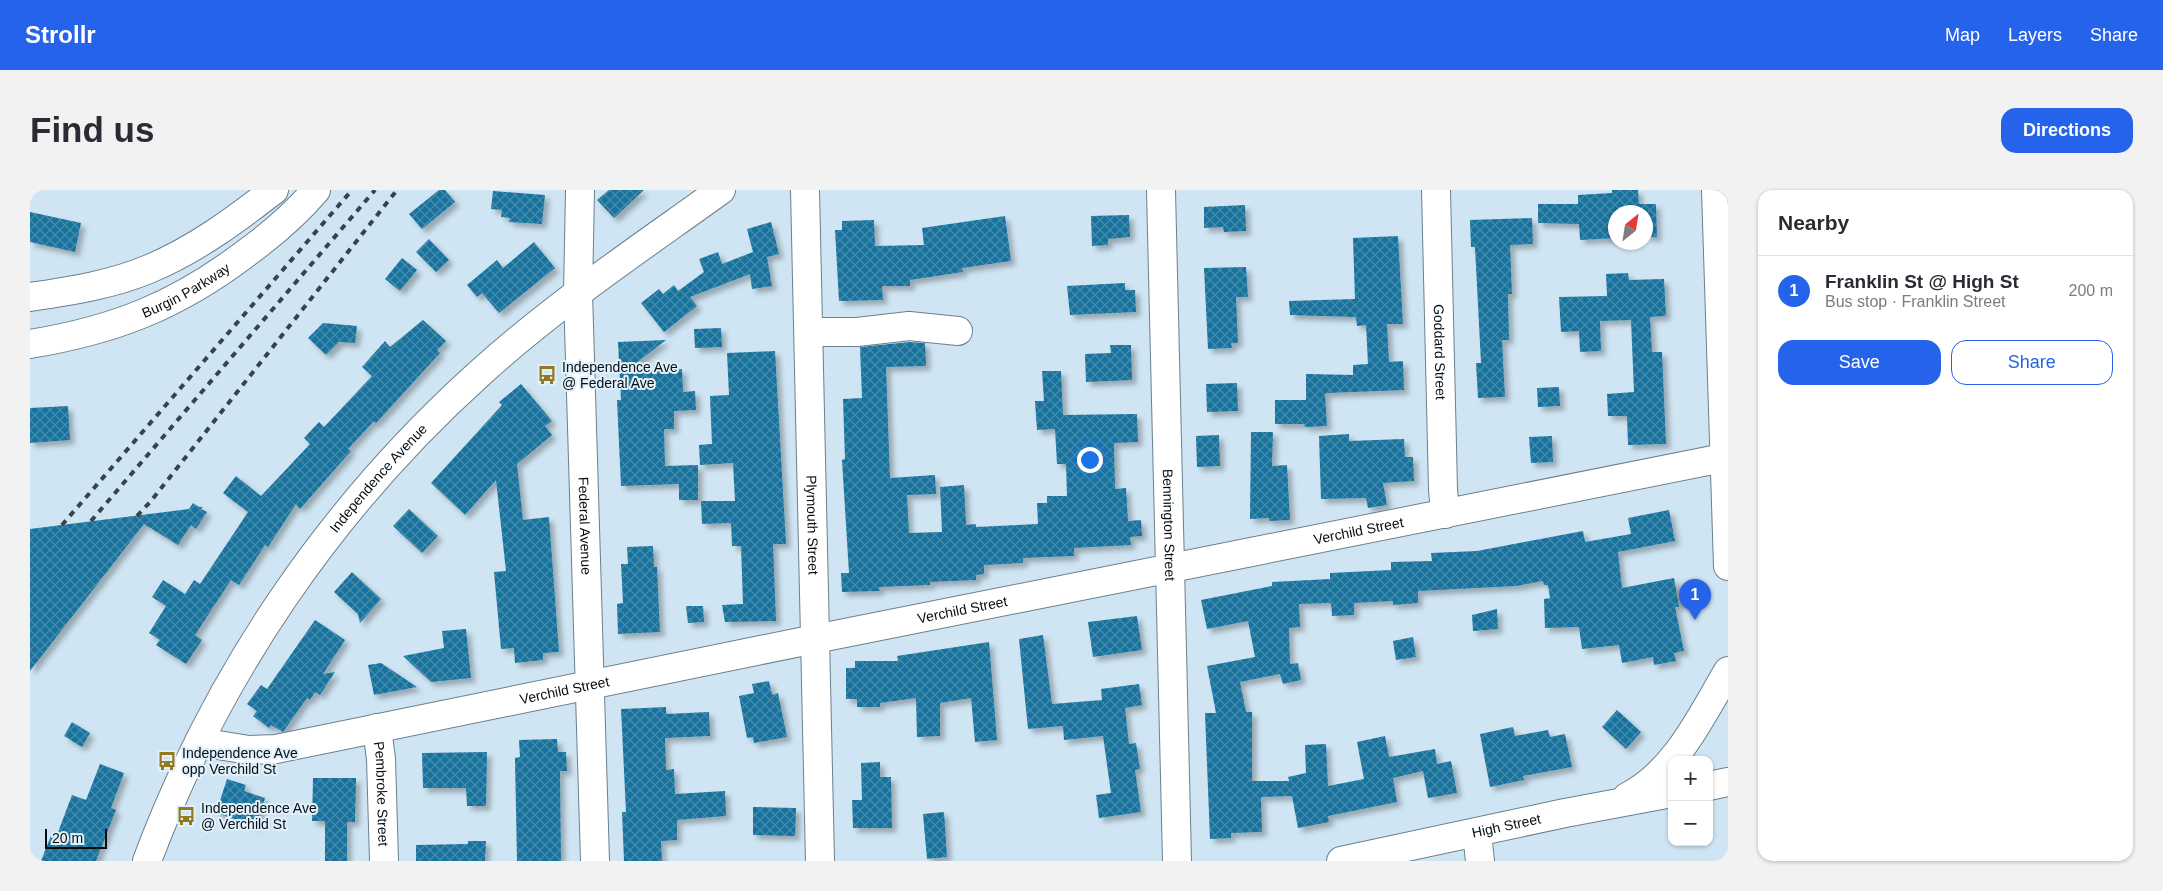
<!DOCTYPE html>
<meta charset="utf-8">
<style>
body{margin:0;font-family:Arial,sans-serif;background:#f2f2f3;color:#2b2b33}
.controls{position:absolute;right:15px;bottom:15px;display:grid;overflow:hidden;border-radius:10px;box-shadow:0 1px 4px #0004}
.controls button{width:45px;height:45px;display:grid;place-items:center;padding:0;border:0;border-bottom:1px solid #e1e1e2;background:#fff;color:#2b2b33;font:25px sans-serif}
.compass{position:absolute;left:1578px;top:15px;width:45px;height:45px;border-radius:50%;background:#fff;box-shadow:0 1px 4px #0004;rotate:30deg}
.scale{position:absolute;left:15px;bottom:12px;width:62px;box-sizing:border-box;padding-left:5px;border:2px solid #070e12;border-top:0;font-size:14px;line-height:18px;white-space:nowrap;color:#070e12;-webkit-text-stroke:4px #e0f1fc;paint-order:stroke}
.you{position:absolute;left:1059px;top:269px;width:18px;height:18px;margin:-12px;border:4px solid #fff;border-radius:50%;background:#1a73e8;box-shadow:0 0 0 8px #1a73e833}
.badge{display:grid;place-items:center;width:32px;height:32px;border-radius:50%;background:#2563eb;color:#fff;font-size:16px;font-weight:700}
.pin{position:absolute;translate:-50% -41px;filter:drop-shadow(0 1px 2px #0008)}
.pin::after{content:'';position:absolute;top:26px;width:18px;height:15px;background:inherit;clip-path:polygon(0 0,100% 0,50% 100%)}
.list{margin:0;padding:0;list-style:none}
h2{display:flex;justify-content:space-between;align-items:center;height:65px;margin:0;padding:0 20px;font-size:21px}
h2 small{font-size:16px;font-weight:400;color:#7c7c81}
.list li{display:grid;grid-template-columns:32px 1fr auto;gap:15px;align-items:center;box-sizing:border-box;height:70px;padding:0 20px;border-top:1px solid #e1e1e2}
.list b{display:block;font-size:19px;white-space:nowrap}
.list p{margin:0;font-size:16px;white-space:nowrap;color:#7c7c81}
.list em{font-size:16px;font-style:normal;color:#7c7c81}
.actions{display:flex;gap:10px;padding:15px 20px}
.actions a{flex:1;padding:11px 0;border:1px solid #2563eb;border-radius:15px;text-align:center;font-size:18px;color:#2563eb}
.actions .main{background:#2563eb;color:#fff}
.map{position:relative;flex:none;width:1698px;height:671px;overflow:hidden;border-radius:15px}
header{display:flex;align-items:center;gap:30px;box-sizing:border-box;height:70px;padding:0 25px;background:#2563eb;color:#fff}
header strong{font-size:24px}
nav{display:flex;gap:28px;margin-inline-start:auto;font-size:18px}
.intro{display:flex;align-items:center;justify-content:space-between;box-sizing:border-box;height:120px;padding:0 30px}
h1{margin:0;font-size:35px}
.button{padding:12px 22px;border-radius:15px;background:#2563eb;color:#fff;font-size:18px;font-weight:700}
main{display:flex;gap:30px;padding:0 30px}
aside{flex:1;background:#fff;border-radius:15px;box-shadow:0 1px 4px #0004}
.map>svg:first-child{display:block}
</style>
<header>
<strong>Strollr</strong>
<nav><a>Map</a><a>Layers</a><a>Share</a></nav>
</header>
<div class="intro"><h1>Find us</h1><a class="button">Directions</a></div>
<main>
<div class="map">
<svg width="1698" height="671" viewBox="0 0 1698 671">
<defs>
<pattern id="building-cross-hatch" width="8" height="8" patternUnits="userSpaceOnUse" patternTransform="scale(1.25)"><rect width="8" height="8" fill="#13739f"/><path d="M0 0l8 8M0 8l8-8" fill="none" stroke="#4c8ba8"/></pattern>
<filter id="shadow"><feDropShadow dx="4.5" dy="4.5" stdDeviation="2.5" flood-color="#0004"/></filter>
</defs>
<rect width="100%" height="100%" fill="#cfe5f3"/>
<!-- building -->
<path fill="url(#building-cross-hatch)" filter="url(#shadow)" d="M 409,0 L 415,0 L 425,12 L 392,39 L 379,24 Z
M 579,0 L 614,0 L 584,28 L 567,10 Z
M 1582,0 L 1608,0 L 1609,14 L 1626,14 L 1627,47 L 1616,47 L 1616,22 L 1586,22 L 1586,48 L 1550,50 L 1549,34 L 1508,33 L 1508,14 L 1548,14 L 1548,5 L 1582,3 Z
M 463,1 L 515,5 L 512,34 L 479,32 L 480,28 L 471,27 L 472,20 L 461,19 Z
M 1215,15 L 1216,41 L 1194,42 L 1193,37 L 1174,38 L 1174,17 Z
M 0,22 L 51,33 L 45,62 L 0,52 Z
M 1099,25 L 1100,47 L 1078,49 L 1078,55 L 1062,56 L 1061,26 Z
M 975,26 L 981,71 L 932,78 L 933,82 L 880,90 L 880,96 L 852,96 L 853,110 L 809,111 L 805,40 L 812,40 L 812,31 L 844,30 L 845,56 L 894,55 L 892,38 Z
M 1502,28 L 1503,54 L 1480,55 L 1482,104 L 1478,104 L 1479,150 L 1472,150 L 1475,207 L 1448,208 L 1446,173 L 1451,173 L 1445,57 L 1441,57 L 1440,30 Z
M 741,32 L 749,64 L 737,67 L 742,96 L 722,99 L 720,84 L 660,107 L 667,116 L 634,142 L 611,113 L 629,99 L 633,104 L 644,95 L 648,101 L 674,82 L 669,69 L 688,62 L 692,74 L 723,62 L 717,39 Z
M 1368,46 L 1373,134 L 1357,134 L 1359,172 L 1373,171 L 1374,200 L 1298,203 L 1295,204 L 1297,236 L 1275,237 L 1274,234 L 1245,234 L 1245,210 L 1276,210 L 1276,184 L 1323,185 L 1323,175 L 1338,174 L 1336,135 L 1327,136 L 1326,127 L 1260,125 L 1259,111 L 1325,109 L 1323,48 Z
M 399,49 L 419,70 L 406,82 L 386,62 Z
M 504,52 L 525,78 L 469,123 L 452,103 L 447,107 L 437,95 L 467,70 L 473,78 Z
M 372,68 L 387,80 L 370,101 L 355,89 Z
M 1216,77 L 1218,107 L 1206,107 L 1208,153 L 1201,153 L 1202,158 L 1178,159 L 1174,78 Z
M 1598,83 L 1599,90 L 1634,89 L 1636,126 L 1620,127 L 1622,162 L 1632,162 L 1636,254 L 1598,255 L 1597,226 L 1578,226 L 1577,204 L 1604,202 L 1601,130 L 1570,131 L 1571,161 L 1550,162 L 1549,141 L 1531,142 L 1529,107 L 1577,106 L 1576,84 Z
M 1095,93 L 1095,100 L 1105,100 L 1106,122 L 1040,125 L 1037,96 Z
M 393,130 L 416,151 L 407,160 L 410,163 L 346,233 L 344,231 L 318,259 L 321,261 L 270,319 L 266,314 L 238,357 L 235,355 L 209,395 L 201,390 L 165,445 L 172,450 L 156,474 L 126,455 L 130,450 L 119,443 L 136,416 L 122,407 L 133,390 L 155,404 L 164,390 L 170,394 L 218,322 L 193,303 L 206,286 L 231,306 L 280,254 L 274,248 L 289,232 L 294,237 L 342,186 L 332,177 L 355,151 L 360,157 Z
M 293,133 L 327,136 L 325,153 L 309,152 L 296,165 L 278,148 Z
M 691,138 L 692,157 L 665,158 L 664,139 Z
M 636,150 L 596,181 L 652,179 L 653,202 L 665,201 L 666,220 L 644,221 L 644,239 L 634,239 L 635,276 L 668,275 L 668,310 L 649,310 L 649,294 L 591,296 L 587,210 L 591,210 L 588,152 Z
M 879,152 L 895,153 L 896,176 L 856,177 L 860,288 L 905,285 L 906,304 L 877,305 L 879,343 L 912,342 L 910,297 L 934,295 L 936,335 L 946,334 L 946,337 L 1008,334 L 1007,313 L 1017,313 L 1017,306 L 1037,306 L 1036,274 L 1027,274 L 1025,239 L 1007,240 L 1005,211 L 1014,211 L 1012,181 L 1031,181 L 1033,225 L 1107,224 L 1108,252 L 1084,253 L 1085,299 L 1096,298 L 1098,331 L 1111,330 L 1112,346 L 1100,347 L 1101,355 L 1044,358 L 1044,366 L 993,368 L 993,373 L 954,375 L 954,384 L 946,385 L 946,390 L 900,392 L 900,395 L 849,397 L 850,401 L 812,402 L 811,383 L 819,383 L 812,270 L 815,269 L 813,209 L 832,208 L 830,157 Z
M 1080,155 L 1101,155 L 1102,190 L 1056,192 L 1055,164 L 1081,163 Z
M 745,161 L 756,354 L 743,354 L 746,431 L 695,432 L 692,415 L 713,414 L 711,356 L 702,356 L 701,333 L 672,334 L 671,311 L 705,311 L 703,273 L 670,275 L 669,255 L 682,254 L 680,206 L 699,205 L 697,163 Z
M 1207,193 L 1208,221 L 1177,222 L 1176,194 Z
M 491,194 L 522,231 L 515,236 L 522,245 L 487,274 L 493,330 L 519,327 L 529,462 L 513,463 L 513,470 L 485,473 L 484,458 L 471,459 L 464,382 L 476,381 L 466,290 L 435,325 L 401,293 L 472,215 L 469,212 Z
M 1529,197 L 1530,216 L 1508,217 L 1507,198 Z
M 38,216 L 40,250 L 0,253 L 0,218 Z
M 1221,242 L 1243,242 L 1242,276 L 1257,275 L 1260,330 L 1239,331 L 1239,328 L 1220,329 Z
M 1319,244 L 1319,251 L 1374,249 L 1375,267 L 1383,267 L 1384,291 L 1353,293 L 1357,315 L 1338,318 L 1336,308 L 1291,309 L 1289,246 Z
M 1189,245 L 1190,276 L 1167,277 L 1166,246 Z
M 1522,246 L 1523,272 L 1501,273 L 1499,247 Z
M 163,313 L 169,317 L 173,317 L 171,319 L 177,322 L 166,339 L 161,335 L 148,355 L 114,334 L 0,481 L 0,339 L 159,319 Z
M 379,319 L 408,346 L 392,363 L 363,336 Z
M 1639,320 L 1645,351 L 1588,362 L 1592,398 L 1644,388 L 1649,417 L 1645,417 L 1654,461 L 1644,463 L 1646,471 L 1624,475 L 1623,467 L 1592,473 L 1589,455 L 1552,459 L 1549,437 L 1515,438 L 1514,409 L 1520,408 L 1518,395 L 1514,395 L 1513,391 L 1486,396 L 1388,401 L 1388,413 L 1363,415 L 1363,411 L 1324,413 L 1324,425 L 1302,426 L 1301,413 L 1269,414 L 1270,437 L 1259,438 L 1260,474 L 1268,473 L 1271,490 L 1253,494 L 1250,484 L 1210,492 L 1216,522 L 1222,522 L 1222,591 L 1259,591 L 1258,587 L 1276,583 L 1275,555 L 1296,554 L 1298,596 L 1334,589 L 1327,552 L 1355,546 L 1359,567 L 1405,559 L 1407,574 L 1421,571 L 1427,603 L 1398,608 L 1393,581 L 1363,588 L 1367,612 L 1298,626 L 1299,632 L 1268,638 L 1262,606 L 1231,607 L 1232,642 L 1201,643 L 1201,648 L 1180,649 L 1175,523 L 1186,523 L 1177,476 L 1225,467 L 1218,431 L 1177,439 L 1171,410 L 1242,396 L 1242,392 L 1300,389 L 1300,383 L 1361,380 L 1361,372 L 1402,371 L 1401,363 L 1447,361 L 1553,341 L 1555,352 L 1601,344 L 1598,328 Z
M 623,356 L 624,377 L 627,377 L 630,442 L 588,444 L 587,414 L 593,413 L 591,374 L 598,374 L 597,357 Z
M 322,382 L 351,409 L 330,433 L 328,424 L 304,402 Z
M 656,416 L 673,416 L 674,432 L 658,433 Z
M 1467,419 L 1468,439 L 1443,441 L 1442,425 Z
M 1107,426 L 1112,460 L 1063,467 L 1058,432 Z
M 285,430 L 315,450 L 293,484 L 305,482 L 290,505 L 285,502 L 280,510 L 277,508 L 253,542 L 241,535 L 239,538 L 223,526 L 227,521 L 217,514 L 231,495 L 237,499 Z
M 436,439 L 441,488 L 401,492 L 373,466 L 414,458 L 412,441 Z
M 1013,445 L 1022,514 L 1072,510 L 1071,499 L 1109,494 L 1112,515 L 1095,518 L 1099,554 L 1106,553 L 1110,579 L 1105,580 L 1111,622 L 1069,628 L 1066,605 L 1081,603 L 1073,546 L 1034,550 L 1033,536 L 998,539 L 989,449 Z
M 1383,447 L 1386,467 L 1366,470 L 1363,451 Z
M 959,452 L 967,550 L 945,552 L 941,508 L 910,513 L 910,546 L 887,547 L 886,508 L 850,513 L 850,517 L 827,517 L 827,509 L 816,509 L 816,478 L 825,478 L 825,471 L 868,471 L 867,466 Z
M 351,473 L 387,497 L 344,505 L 338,475 Z
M 739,491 L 742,505 L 748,503 L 757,547 L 724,553 L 723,547 L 717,548 L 709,506 L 724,503 L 722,494 Z
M 636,517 L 636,524 L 679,522 L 680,546 L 635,548 L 636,580 L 644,579 L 645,604 L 695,601 L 696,626 L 647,630 L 647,650 L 631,651 L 632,671 L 594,671 L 592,622 L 596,622 L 591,519 Z
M 1587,520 L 1611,542 L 1596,559 L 1572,537 Z
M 42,532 L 60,543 L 52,557 L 34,546 Z
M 1483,537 L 1485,546 L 1518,540 L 1520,547 L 1535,544 L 1542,577 L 1493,586 L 1494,590 L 1460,597 L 1450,544 Z
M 527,549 L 528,562 L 536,562 L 537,581 L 530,581 L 531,671 L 487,671 L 485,568 L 490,567 L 489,550 Z
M 457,562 L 456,616 L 437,616 L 436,598 L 393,598 L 392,563 Z
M 850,572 L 850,587 L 861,587 L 862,638 L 823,638 L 822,610 L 832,610 L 831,573 Z
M 70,574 L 94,583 L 81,618 L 86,620 L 66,671 L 11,671 L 22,643 L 27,645 L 42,605 L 56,610 Z
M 283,588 L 326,588 L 325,632 L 317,632 L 317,671 L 295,671 L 295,631 L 282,631 Z
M 197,589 L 216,595 L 214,601 L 235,608 L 226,636 L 186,623 Z
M 723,617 L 766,618 L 765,646 L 723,645 Z
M 914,622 L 917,667 L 897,669 L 893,624 Z
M 438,651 L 456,651 L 455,671 L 386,671 L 386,655 L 438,654 Z"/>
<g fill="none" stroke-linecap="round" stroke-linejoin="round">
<!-- minor casing -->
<g stroke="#6c7f8c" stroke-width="30">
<g id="minor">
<path id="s1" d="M 550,0 L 548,103 L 565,671"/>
<path id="s2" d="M 775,0 L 790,671"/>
<path id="s3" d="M 1131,0 L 1147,671"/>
<path id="s4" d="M 1406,0 L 1413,299 L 1415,324"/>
<path d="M 779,142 L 827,142 L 879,136 L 928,141"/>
<path id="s5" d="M 347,538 L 351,569 L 354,671"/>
<path id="s6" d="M 169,552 L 219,560 L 246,559 L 785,449 L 1698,267"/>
<path d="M 1679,596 L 1698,592"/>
<path d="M 1597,607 C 1646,582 1671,526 1698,481"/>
<path d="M 1447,643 L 1450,671"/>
<path id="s7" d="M 1311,671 L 1535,623 L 1642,603"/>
</g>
</g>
<!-- major casing -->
<g stroke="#6c7f8c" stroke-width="30">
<g id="major">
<path d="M 1686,0 L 1698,376"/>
<path d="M 0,107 C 40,101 81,95 119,79 C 165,60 205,30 244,0"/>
<path id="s8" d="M 0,154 C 85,140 146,116 215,64 C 241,45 265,25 286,0"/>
<path id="s9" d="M 117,671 C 187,484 301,317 450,183 C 525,115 609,59 691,0"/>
</g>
</g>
<!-- minor -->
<use href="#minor" stroke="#fff" stroke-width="28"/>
<!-- major -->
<use href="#major" stroke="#fff" stroke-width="28"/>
<!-- rail -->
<path stroke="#384349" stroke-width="4" stroke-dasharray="6 6" stroke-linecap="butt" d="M 107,326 L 121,311 L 367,0
M 61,331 L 345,0
M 32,335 L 322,0"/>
</g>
<!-- icons -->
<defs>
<g id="bus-bare" transform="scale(1.5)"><path d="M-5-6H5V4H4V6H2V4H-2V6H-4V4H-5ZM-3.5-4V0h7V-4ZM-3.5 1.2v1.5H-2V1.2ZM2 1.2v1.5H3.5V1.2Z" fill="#937920" stroke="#e0f1fc" stroke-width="2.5" paint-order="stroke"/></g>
</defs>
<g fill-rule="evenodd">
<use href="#bus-bare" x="517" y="185"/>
<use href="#bus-bare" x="137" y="571"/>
<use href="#bus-bare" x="156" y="626"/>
</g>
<g text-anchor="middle" stroke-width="4" stroke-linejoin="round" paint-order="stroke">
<!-- street labels -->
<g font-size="14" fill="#070e12" stroke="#e0f1fc">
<text dy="5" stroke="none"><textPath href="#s8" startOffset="166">Burgin Parkway</textPath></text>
<text dy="5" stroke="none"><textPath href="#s4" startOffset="162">Goddard Street</textPath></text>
<text dy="5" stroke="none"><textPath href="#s9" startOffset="450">Independence Avenue</textPath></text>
<text dy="5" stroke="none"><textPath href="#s1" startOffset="336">Federal Avenue</textPath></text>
<text dy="5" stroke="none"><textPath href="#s3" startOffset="335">Bennington Street</textPath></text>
<text dy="5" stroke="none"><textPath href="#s2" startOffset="335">Plymouth Street</textPath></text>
<text dy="5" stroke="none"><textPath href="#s6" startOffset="1182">Verchild Street</textPath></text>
<text dy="5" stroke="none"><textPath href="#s6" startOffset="778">Verchild Street</textPath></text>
<text dy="5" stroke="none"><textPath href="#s6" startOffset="372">Verchild Street</textPath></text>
<text dy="5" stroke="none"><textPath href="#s5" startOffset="66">Pembroke Street</textPath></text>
<text dy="5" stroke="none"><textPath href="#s7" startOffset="169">High Street</textPath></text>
</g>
<!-- poi labels -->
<g font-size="14" fill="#070e12" stroke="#e0f1fc" text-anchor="start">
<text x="532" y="182">Independence Ave<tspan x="532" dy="16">@ Federal Ave</tspan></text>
<text x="152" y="568">Independence Ave<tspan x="152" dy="16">opp Verchild St</tspan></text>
<text x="171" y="623">Independence Ave<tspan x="171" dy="16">@ Verchild St</tspan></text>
</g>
</g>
</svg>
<div class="controls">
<button>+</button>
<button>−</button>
</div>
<svg class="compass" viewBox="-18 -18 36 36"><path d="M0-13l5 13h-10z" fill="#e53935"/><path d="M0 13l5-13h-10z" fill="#7c7c81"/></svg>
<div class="scale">20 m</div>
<div class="you"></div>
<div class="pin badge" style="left:1665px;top:430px">1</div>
</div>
<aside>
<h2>Nearby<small></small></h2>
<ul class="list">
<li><span class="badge">1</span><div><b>Franklin St @ High St</b><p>Bus stop · Franklin Street</p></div><em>200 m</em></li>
</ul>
<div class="actions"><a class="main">Save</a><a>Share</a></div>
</aside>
</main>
